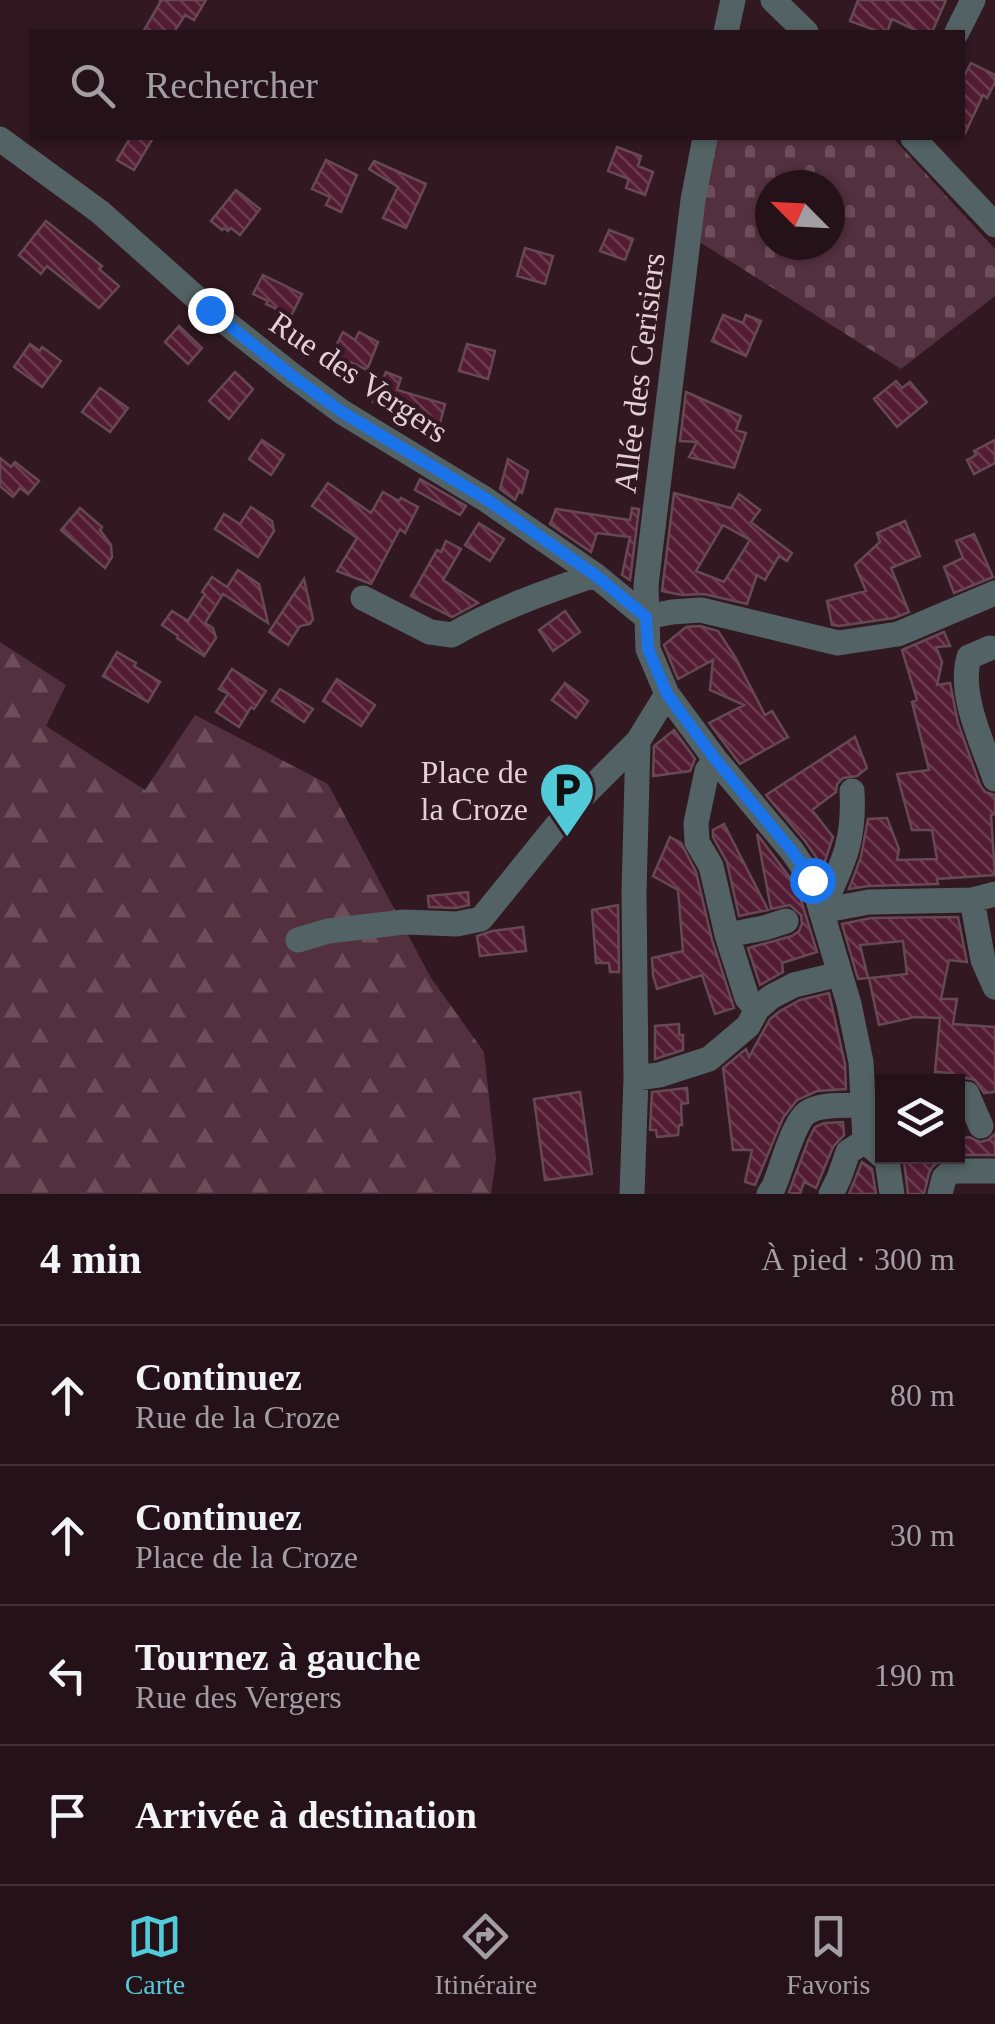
<!DOCTYPE html>
<html lang="fr">
<meta charset="utf-8">
<style>
body{margin:0;font-family:Georgia,serif;background:#2d1b22;color:#f1f3f6}
.controls{position:absolute;right:30px;bottom:30px;display:grid;overflow:hidden;border-radius:0px;box-shadow:0 2px 8px #0004}
.controls button{width:90px;height:90px;display:grid;place-items:center;padding:0;border:0;border-bottom:2px solid #423238;background:#251219;color:#f1f3f6;font:50px sans-serif}
.compass{position:absolute;left:755px;top:170px;width:90px;height:90px;border-radius:50%;background:#251219;box-shadow:0 2px 8px #0004;rotate:294deg}
.stop{position:absolute;width:30px;height:30px;margin:-22px;border:8px solid #1a73e8;border-radius:50%;background:#fff}
.stop.end{background:#1a73e8;border-color:#fff;box-shadow:0 2px 10px #0008}
.list{margin:0;padding:0;list-style:none}
h2{display:flex;justify-content:space-between;align-items:center;height:130px;margin:0;padding:0 40px;font-size:42px}
h2 small{font-size:32px;font-weight:400;color:#a39ea2}
.list li{display:grid;grid-template-columns:65px 1fr auto;gap:30px;align-items:center;box-sizing:border-box;height:140px;padding:0 40px;border-top:2px solid #423238}
.list b{display:block;font-size:38px;white-space:nowrap}
.list p{margin:0;font-size:32px;white-space:nowrap;color:#a39ea2}
.list em{font-size:32px;font-style:normal;color:#a39ea2}
.icon{flex:none;width:55px;height:55px;fill:none;stroke:currentColor;stroke-width:2;stroke-linecap:round;stroke-linejoin:round}
.map{position:relative;flex:none;width:995px;height:1194px;overflow:hidden}
.search{position:absolute;background:#251219;box-shadow:0 2px 8px #0004;left:30px;right:30px;top:30px;height:110px;display:flex;align-items:center;gap:25px;box-sizing:border-box;padding:0 35px;border-radius:0px;color:#a39ea2;font-size:38px}
.sheet{height:690px;background:#251219}
nav{display:flex;justify-content:space-around;align-items:center;box-sizing:border-box;height:140px;border-top:2px solid #423238;background:#251219;font-size:28px;color:#a39ea2}
nav a{display:grid;justify-items:center;gap:5px}
nav .on{color:#52cbd9}
.map>svg:first-child{display:block}
</style>
<div class="map">
<svg width="995" height="1194" viewBox="0 0 995 1194">
<defs>
<pattern id="forest-firs" width="22" height="20" patternUnits="userSpaceOnUse" patternTransform="scale(2.5)"><rect width="22" height="20" fill="#53303d"/><path d="M5 1l3.5 6h-7zM16 11l3.5 6h-7z" fill="#6c4d58"/></pattern>
<pattern id="cemetery-stones" width="16" height="16" patternUnits="userSpaceOnUse" patternTransform="scale(2.5)"><rect width="16" height="16" fill="#53303d"/><path d="M2 7V4a2 2 0 0 1 4 0v3zM10 15v-3a2 2 0 0 1 4 0v3z" fill="#6c4d58"/></pattern>
<pattern id="building-back-hatch" width="6" height="6" patternUnits="userSpaceOnUse" patternTransform="scale(2.5)"><rect width="6" height="6" fill="#531c33"/><path d="M-1 5l2 2M0 0l6 6M5-1l2 2" fill="none" stroke="#6c3c50"/></pattern>
</defs>
<rect width="100%" height="100%" fill="#311821"/>
<!-- forest -->
<path fill="url(#forest-firs)" d="M 0,642 L 66,685 L 46,726 L 145,790 L 195,715 L 328,784 L 431,978 L 484,1052 L 496,1159 L 491,1194 L 0,1194 Z"/>
<!-- cemetery -->
<path fill="url(#cemetery-stones)" fill-rule="evenodd" d="M 716,138 L 893,138 L 995,249 L 995,296 L 901,369 L 698,241 ZM 770,185 L 830,185 L 830,245 L 770,245 Z"/>
<!-- building -->
<path fill="url(#building-back-hatch)" stroke="#664953" stroke-width="2.5" fill-rule="evenodd" d="M 159,0 L 206,0 L 194,20 L 185,15 L 174,32 L 143,32 L 161,1 Z
M 858,0 L 946,0 L 932,32 L 919,32 L 892,19 L 887,32 L 880,32 L 850,21 Z
M 971,63 L 995,75 L 995,82 L 987,98 L 983,95 L 962,140 L 962,80 Z
M 130,138 L 153,138 L 134,170 L 117,160 Z
M 617,147 L 641,156 L 638,166 L 653,172 L 645,195 L 626,188 L 629,179 L 608,171 Z
M 326,160 L 357,175 L 341,212 L 326,205 L 330,197 L 312,189 Z
M 374,161 L 426,184 L 406,228 L 383,218 L 398,187 L 369,169 Z
M 236,190 L 260,209 L 240,235 L 231,228 L 228,231 L 224,228 L 222,230 L 211,221 Z
M 46,221 L 102,266 L 99,269 L 119,286 L 99,308 L 47,266 L 41,274 L 19,255 Z
M 609,230 L 633,239 L 625,260 L 600,251 Z
M 525,248 L 553,256 L 545,284 L 517,276 Z
M 263,275 L 302,294 L 291,316 L 266,304 L 268,301 L 253,294 Z
M 723,315 L 743,323 L 746,315 L 761,321 L 746,356 L 712,341 Z
M 179,326 L 202,348 L 188,364 L 165,342 Z
M 343,332 L 355,340 L 359,332 L 378,342 L 367,370 L 332,354 Z
M 30,344 L 40,351 L 42,347 L 61,361 L 42,387 L 14,367 Z
M 467,344 L 495,351 L 488,379 L 459,371 Z
M 235,372 L 253,389 L 229,419 L 209,401 Z
M 386,372 L 401,378 L 397,390 L 445,404 L 438,431 L 409,424 L 411,418 L 373,402 Z
M 896,381 L 902,388 L 910,382 L 927,402 L 897,427 L 874,399 Z
M 100,388 L 128,408 L 110,432 L 82,412 Z
M 686,392 L 741,416 L 736,430 L 746,433 L 734,468 L 689,457 L 697,442 L 680,441 Z
M 262,440 L 284,455 L 271,475 L 249,459 Z
M 995,440 L 995,463 L 974,474 L 967,460 L 976,455 L 974,451 Z
M 0,458 L 11,467 L 15,462 L 39,481 L 28,494 L 20,488 L 13,497 L 0,486 Z
M 508,459 L 528,471 L 522,493 L 519,491 L 515,500 L 500,489 Z
M 420,479 L 466,506 L 460,515 L 415,490 Z
M 328,483 L 371,513 L 383,492 L 399,501 L 401,498 L 418,507 L 405,533 L 400,529 L 371,584 L 337,571 L 357,538 L 312,506 Z
M 674,493 L 731,508 L 739,494 L 760,510 L 751,522 L 792,553 L 787,561 L 779,556 L 765,580 L 757,575 L 747,604 L 704,594 L 682,595 L 662,591 ZM 723,525 L 750,540 L 724,582 L 696,571 Z
M 251,507 L 272,521 L 274,531 L 258,557 L 215,529 L 224,514 L 240,524 Z
M 80,508 L 102,527 L 100,530 L 111,545 L 112,557 L 105,568 L 61,530 Z
M 632,508 L 639,509 L 630,580 L 622,575 L 630,537 L 597,533 L 591,552 L 550,524 L 556,509 L 630,520 Z
M 905,521 L 920,556 L 891,568 L 909,612 L 894,618 L 839,626 L 832,625 L 827,601 L 866,591 L 855,565 L 880,542 L 877,533 Z
M 479,523 L 504,539 L 490,561 L 465,545 Z
M 974,534 L 993,577 L 954,593 L 944,567 L 963,558 L 956,541 Z
M 446,541 L 461,549 L 443,580 L 478,603 L 452,617 L 411,596 L 437,550 L 441,552 Z
M 238,570 L 259,584 L 268,623 L 223,594 L 205,623 L 213,628 L 216,638 L 204,656 L 177,638 L 178,636 L 162,625 L 172,611 L 188,621 L 205,594 L 202,592 L 212,577 L 227,587 Z
M 304,579 L 313,619 L 310,624 L 300,626 L 288,645 L 269,632 Z
M 565,611 L 580,632 L 553,651 L 539,630 Z
M 700,626 L 718,631 L 735,657 L 765,715 L 772,711 L 788,737 L 740,764 L 709,723 L 744,705 L 710,690 L 713,660 L 678,679 L 664,645 L 686,627 Z
M 944,632 L 950,646 L 936,647 L 942,662 L 937,685 L 950,683 L 958,723 L 980,785 L 985,792 L 995,795 L 995,814 L 991,815 L 995,875 L 937,879 L 938,884 L 869,886 L 849,889 L 861,857 L 868,819 L 887,818 L 899,849 L 897,860 L 937,859 L 932,830 L 912,830 L 897,774 L 929,770 L 912,702 L 917,700 L 902,650 Z
M 117,652 L 136,663 L 134,666 L 160,682 L 148,702 L 103,676 Z
M 232,669 L 266,691 L 254,709 L 251,707 L 239,727 L 216,712 L 228,694 L 219,689 Z
M 337,679 L 375,705 L 361,726 L 323,701 Z
M 565,683 L 588,701 L 576,718 L 552,700 Z
M 280,689 L 313,709 L 304,722 L 272,701 Z
M 674,730 L 695,759 L 690,771 L 653,776 L 654,746 Z
M 855,737 L 867,768 L 857,776 L 843,778 L 837,784 L 836,792 L 812,810 L 833,837 L 823,867 L 805,841 L 766,795 Z
M 724,824 L 768,910 L 739,916 L 727,862 L 713,837 L 713,830 Z
M 757,834 L 797,887 L 817,952 L 782,963 L 783,972 L 760,985 L 748,948 L 792,936 L 799,931 L 802,924 L 801,915 L 790,905 L 771,909 Z
M 670,837 L 681,843 L 696,872 L 712,940 L 734,1008 L 715,1014 L 702,975 L 657,989 L 653,975 L 652,958 L 683,951 L 678,890 L 653,876 Z
M 468,892 L 469,905 L 456,908 L 429,907 L 428,896 Z
M 618,905 L 619,972 L 610,972 L 609,963 L 596,963 L 592,910 Z
M 958,917 L 967,962 L 949,960 L 941,999 L 957,999 L 953,1024 L 995,1027 L 995,1092 L 984,1093 L 975,1080 L 967,1078 L 951,1079 L 952,1073 L 935,1072 L 940,1018 L 915,1017 L 879,1025 L 869,978 L 907,974 L 903,941 L 860,945 L 868,978 L 858,979 L 842,924 L 871,918 Z
M 523,927 L 526,951 L 480,956 L 477,936 L 492,931 Z
M 829,993 L 845,1064 L 846,1089 L 817,1091 L 797,1100 L 783,1118 L 755,1185 L 745,1182 L 752,1150 L 733,1150 L 723,1068 L 746,1049 L 749,1057 L 770,1019 L 780,1011 L 800,1000 Z
M 679,1024 L 679,1035 L 683,1035 L 683,1050 L 655,1059 L 655,1026 Z
M 687,1088 L 688,1103 L 681,1104 L 682,1125 L 679,1125 L 678,1135 L 657,1137 L 656,1130 L 650,1130 L 652,1092 Z
M 580,1092 L 592,1174 L 545,1180 L 534,1099 Z
M 843,1122 L 844,1135 L 833,1147 L 816,1188 L 804,1182 L 800,1194 L 789,1192 L 808,1141 L 815,1127 L 824,1123 Z
M 995,1134 L 995,1155 L 958,1155 L 958,1139 L 969,1137 L 980,1142 L 988,1140 Z
M 910,1156 L 947,1156 L 933,1166 L 929,1173 L 924,1194 L 908,1194 L 904,1161 Z
M 862,1162 L 872,1169 L 876,1194 L 849,1194 Z"/>
<g fill="none" stroke-linecap="round" stroke-linejoin="round">
<!-- minor -->
<path stroke="#536264" stroke-width="25" d="M 773,0 L 806,32
M 726,32 L 733,0
M 957,32 L 973,0
M 705,138 L 693,200 L 646,585 L 648,649 L 667,694 L 715,759 L 792,851 L 812,880 L 849,1004 L 861,1062 L 865,1141 L 882,1156
M 913,138 L 995,225
M 0,139 L 100,212 L 210,310 L 292,375 L 342,412 L 485,499 L 595,575 L 646,617
M 363,598 L 430,632 L 452,635 C 497,609 545,592 595,575
M 646,617 L 672,612 L 701,610 L 838,643 L 898,634 L 995,593
M 990,648 L 969,657 C 958,694 983,744 995,779
M 715,759 L 707,771 L 696,823 L 697,842 L 711,866 L 727,935 L 747,998 L 757,1009
M 972,900 L 983,960 L 995,987
M 821,911 L 869,902 L 972,900 L 995,894
M 821,911 C 842,865 855,843 852,791
M 727,935 L 764,928 L 786,921
M 298,940 L 328,931 L 404,922 L 457,924 L 481,919 L 571,808 L 638,741
M 636,1078 L 659,1075 L 709,1059 L 748,1026 L 757,1009 L 771,997 L 794,985 L 840,974
M 958,1094 L 967,1094 L 981,1126
M 883,1156 L 887,1160 L 892,1194
M 632,1194 L 636,1078 L 634,893 L 638,741 L 667,694
M 769,1194 L 774,1186 C 781,1170 794,1120 808,1112 C 821,1103 848,1106 864,1105
M 831,1194 L 839,1178 L 848,1152 L 865,1141
M 940,1194 L 944,1178 L 952,1171 L 995,1171"/>
</g>
<g fill="none" stroke-linecap="round" stroke-linejoin="round">
<!-- route -->
<path stroke="#1a73e8" stroke-width="12" d="M 210,310 L 292,376 L 342,412 L 486,499 L 595,575 L 646,617 L 648,649 L 667,694 L 715,759 L 792,851 L 812,880"/>
</g>
<!-- icons -->
<defs>
<g id="parking-pin" transform="scale(2.875)"><path d="M0 17L-7.5 6A9.5 9.5 0 1 1 7.5 6Z" fill="#52cbd9" stroke="#311821"/><path d="M-3.5-5.5H1a3.5 3.5 0 0 1 0 7H-1V5.5H-3.5ZM-1-3.4V-.6H.8a1.4 1.4 0 0 0 0-2.8Z" fill="#111"/></g>
</defs>
<g fill-rule="evenodd">
<use href="#parking-pin" x="567" y="790"/>
</g>
<g text-anchor="middle" stroke-width="9" stroke-linejoin="round" paint-order="stroke">
<!-- street labels -->
<g font-size="32" fill="#e3d1d6" stroke="#311821">
<text transform="translate(639 373) rotate(-83)" y="11">Allée des Cerisiers</text>
<text transform="translate(359 377) rotate(34)" y="11">Rue des Vergers</text>
</g>
<!-- poi labels -->
<g font-size="32" fill="#e3d1d6" stroke="#311821" text-anchor="end">
<text x="528" y="783">Place de<tspan x="528" dy="37">la Croze</tspan></text>
</g>
</g>
</svg>
<div class="controls">
<button><svg class="icon" aria-label="layers" viewBox="0 0 24 24"><path d="M12 4l9 5-9 5-9-5zM3 14l9 5 9-5"/></svg></button>
</div>
<svg class="compass" viewBox="-18 -18 36 36"><path d="M0-13l5 13h-10z" fill="#e53935"/><path d="M0 13l5-13h-10z" fill="#a39ea2"/></svg>
<div class="stop" style="left:812px;top:880px"></div>
<div class="stop end" style="left:210px;top:310px"></div>
<div class="search"><svg class="icon" aria-label="search" viewBox="0 0 24 24"><circle cx="10" cy="10" r="6"/><path d="M15 15l6 6"/></svg>Rechercher</div>
</div>
<section class="sheet">
<h2>4 min<small>À pied · 300 m</small></h2>
<ul class="list">
<li><svg class="icon" aria-label="ahead" viewBox="0 0 24 24"><path d="M12 20V5M6 11l6-6 6 6"/></svg><div><b>Continuez</b><p>Rue de la Croze</p></div><em>80 m</em></li>
<li><svg class="icon" aria-label="ahead" viewBox="0 0 24 24"><path d="M12 20V5M6 11l6-6 6 6"/></svg><div><b>Continuez</b><p>Place de la Croze</p></div><em>30 m</em></li>
<li><svg class="icon" aria-label="left" viewBox="0 0 24 24"><path d="M17 20v-9H6M10 6l-5 5 5 5"/></svg><div><b>Tournez à gauche</b><p>Rue des Vergers</p></div><em>190 m</em></li>
<li><svg class="icon" aria-label="arrive" viewBox="0 0 24 24"><path d="M6 21V4h12l-3 4 3 4H6"/></svg><div><b>Arrivée à destination</b></div></li>
</ul>
</section>
<nav>
<a class="on"><svg class="icon" aria-label="map" viewBox="0 0 24 24"><path d="M3 6l6-2 6 2 6-2v14l-6 2-6-2-6 2zM9 4v14M15 6v14"/></svg>Carte</a>
<a><svg class="icon" aria-label="directions" viewBox="0 0 24 24"><path d="M12 3l9 9-9 9-9-9zM9 14v-3h6M13 9l2 2-2 2"/></svg>Itinéraire</a>
<a><svg class="icon" aria-label="saved" viewBox="0 0 24 24"><path d="M7 4h10v16l-5-4-5 4z"/></svg>Favoris</a>
</nav>
